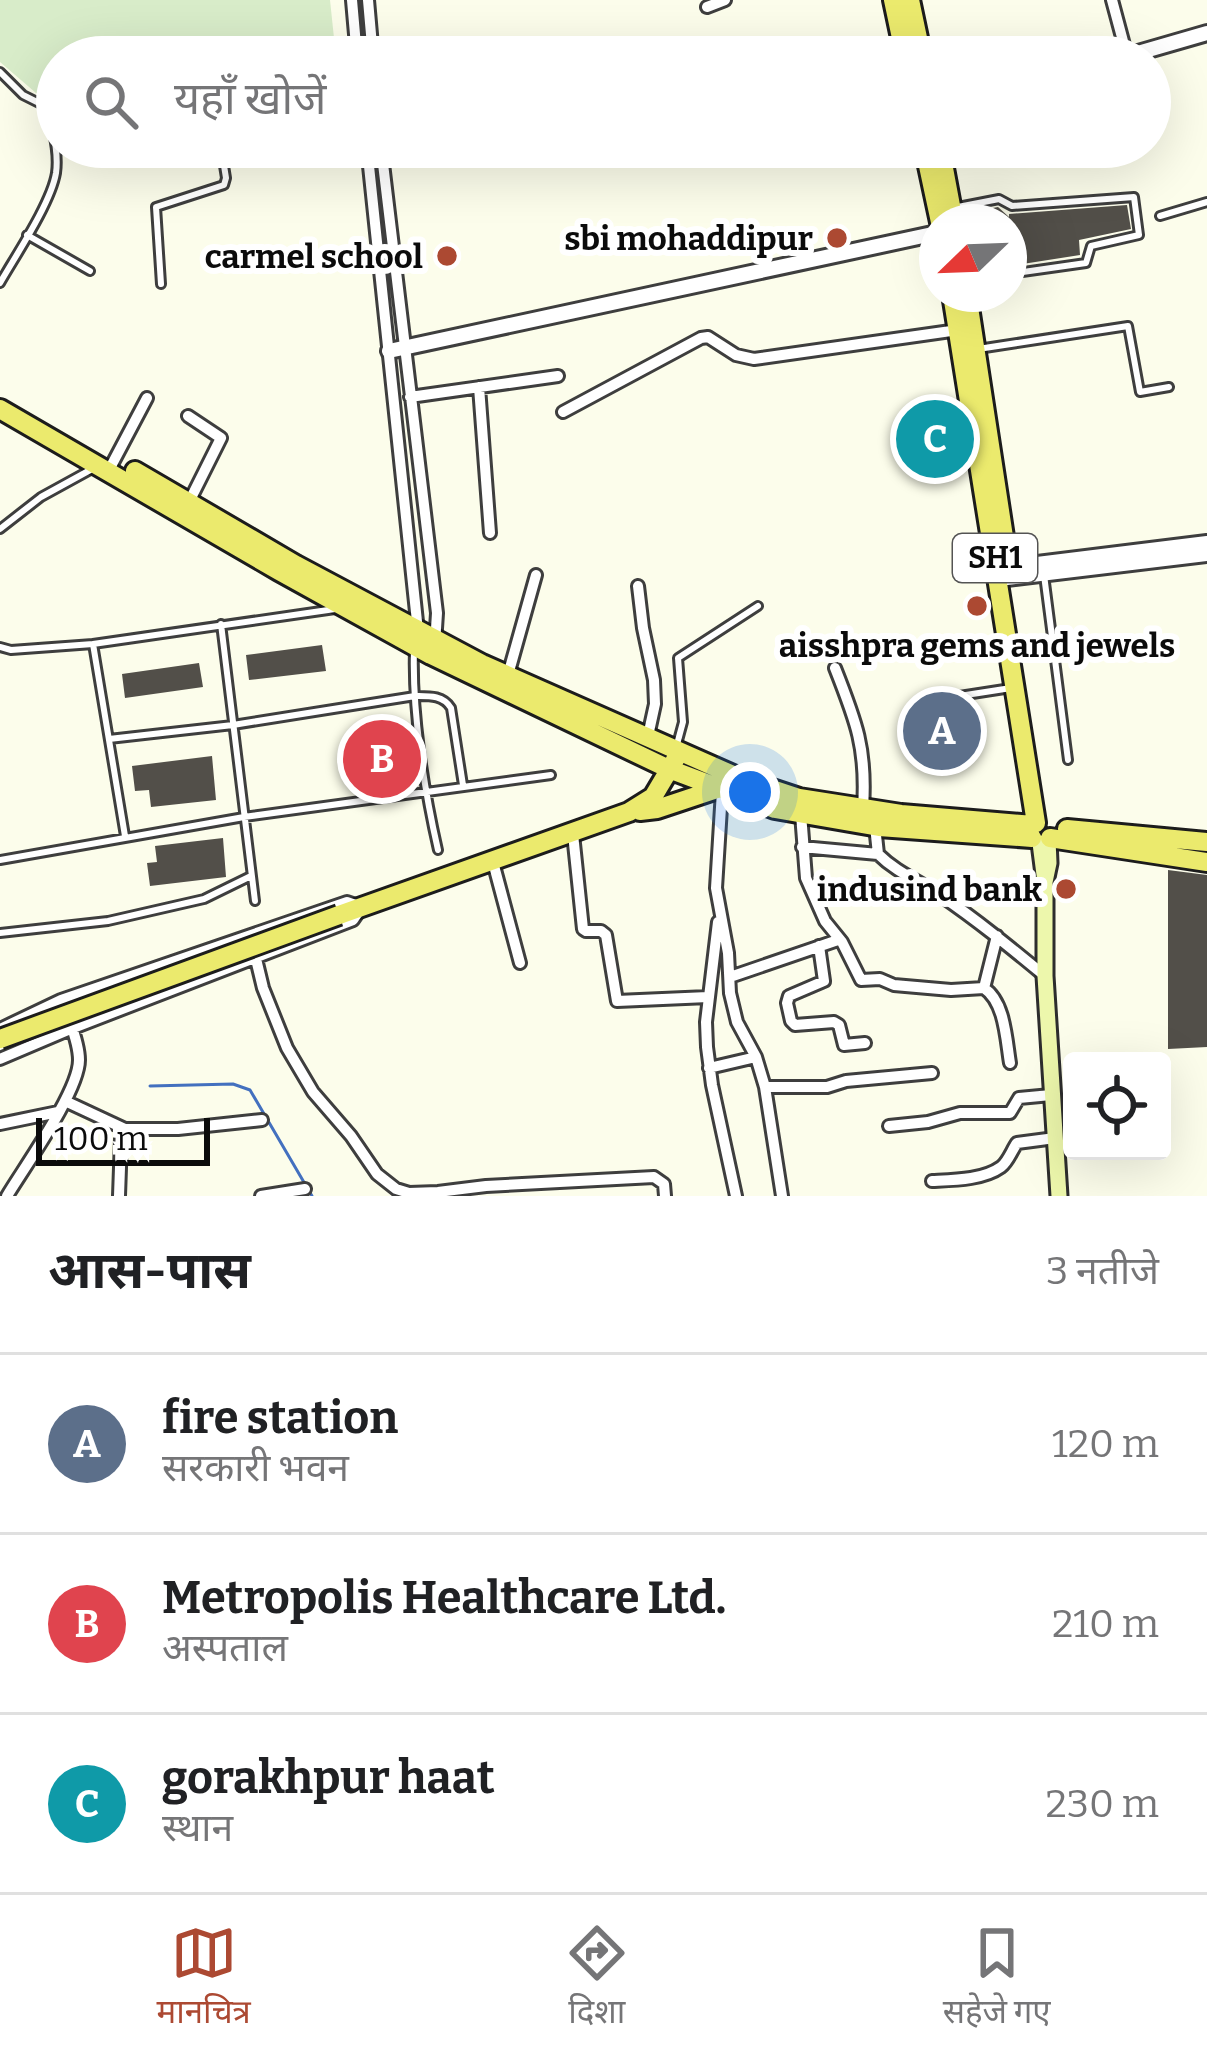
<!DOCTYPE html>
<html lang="hi">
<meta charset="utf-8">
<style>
body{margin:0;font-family:Bitter,"Noto Sans Devanagari",serif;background:#f2f2f2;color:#202124}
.controls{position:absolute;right:36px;bottom:36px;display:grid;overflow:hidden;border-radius:12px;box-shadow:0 12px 48px #0002}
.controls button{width:108px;height:108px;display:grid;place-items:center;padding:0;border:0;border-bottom:3px solid #e0e0e0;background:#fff;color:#202124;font:60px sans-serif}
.compass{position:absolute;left:919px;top:204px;width:108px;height:108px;border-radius:50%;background:#fff;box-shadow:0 12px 48px #0002;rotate:247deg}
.scale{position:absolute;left:36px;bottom:30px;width:174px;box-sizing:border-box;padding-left:12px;border:6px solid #0b0b0b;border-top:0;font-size:33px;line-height:42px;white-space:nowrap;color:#0b0b0b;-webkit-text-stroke:9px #fff;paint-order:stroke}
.you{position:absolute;left:750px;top:792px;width:42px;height:42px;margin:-30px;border:9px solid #fff;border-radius:50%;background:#1a73e8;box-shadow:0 0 0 18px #1a73e833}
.badge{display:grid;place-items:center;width:78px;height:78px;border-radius:50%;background:#ac4932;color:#fff;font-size:39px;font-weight:700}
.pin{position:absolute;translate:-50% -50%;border:6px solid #fff;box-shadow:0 3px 12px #0006}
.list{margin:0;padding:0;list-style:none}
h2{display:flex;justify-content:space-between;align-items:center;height:156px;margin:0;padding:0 48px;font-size:51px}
h2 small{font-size:39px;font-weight:400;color:#757577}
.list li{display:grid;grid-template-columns:78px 1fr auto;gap:36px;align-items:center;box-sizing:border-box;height:180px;padding:0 48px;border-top:3px solid #e0e0e0}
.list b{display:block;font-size:45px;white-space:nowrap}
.list p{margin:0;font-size:39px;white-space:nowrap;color:#757577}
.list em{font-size:39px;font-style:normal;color:#757577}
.icon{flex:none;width:66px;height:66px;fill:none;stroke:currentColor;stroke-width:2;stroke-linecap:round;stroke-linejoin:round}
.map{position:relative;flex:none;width:1207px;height:1196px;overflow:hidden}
.search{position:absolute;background:#fff;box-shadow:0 12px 48px #0002;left:36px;right:36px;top:36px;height:132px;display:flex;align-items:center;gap:30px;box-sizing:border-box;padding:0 42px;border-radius:66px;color:#757577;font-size:45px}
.sheet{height:696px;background:#fff}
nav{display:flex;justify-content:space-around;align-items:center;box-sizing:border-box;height:168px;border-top:3px solid #e0e0e0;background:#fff;font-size:33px;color:#757577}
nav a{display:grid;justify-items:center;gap:6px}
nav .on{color:#ac4932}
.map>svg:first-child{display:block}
</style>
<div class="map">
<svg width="1207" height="1196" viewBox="0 0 1207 1196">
<rect width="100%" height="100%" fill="#fcfdeb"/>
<!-- pitch -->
<path fill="#d8ecc9" d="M 0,0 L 330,0 L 336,57 L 57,57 L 57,97 L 36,93 L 0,62 Z"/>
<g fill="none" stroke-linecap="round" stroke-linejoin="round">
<!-- stream -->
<path stroke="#4370bf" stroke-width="3" d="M 150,1086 L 233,1084 L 250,1090 L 312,1196"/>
</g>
<!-- building -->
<path fill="#524f49" d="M 1127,205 L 1131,229 L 1079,240 L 1080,255 L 1009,266 L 1009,222 L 967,222 L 966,213 L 998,207 L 1009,217 L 1009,214 Z
M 322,645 L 326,671 L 249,680 L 246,655 Z
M 199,663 L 203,687 L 125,698 L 122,674 Z
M 390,744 L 393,775 L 376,777 L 373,746 Z
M 212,756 L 216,800 L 151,807 L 149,790 L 135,791 L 132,766 Z
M 223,838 L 226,877 L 150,886 L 147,863 L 157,862 L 155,846 Z
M 1168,870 L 1207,875 L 1207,1047 L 1168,1049 Z"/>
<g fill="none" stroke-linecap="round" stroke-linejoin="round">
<!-- service casing -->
<g stroke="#3e3e3e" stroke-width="12">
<path id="service" d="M 0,72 L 23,95 L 57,112
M 958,207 L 999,199 L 1012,206 L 1134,197 L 1139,235 L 1091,246 L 1086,263 L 1009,274
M 1160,216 L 1207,202
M 27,235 L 90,271
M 0,283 C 16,255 51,203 56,173 C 59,152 52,129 48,108
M 161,284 L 156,207 L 224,185 L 226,178 L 221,147
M 978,349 L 1128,326 L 1140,392 L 1169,387
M 0,529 L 41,497 L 92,469
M 1044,575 L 1068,760
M 221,624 L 255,901
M 93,644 L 125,836
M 0,647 L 11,650 L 93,644 L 335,609
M 414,650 C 412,711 424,789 438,850
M 953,697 L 1011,688
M 109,739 L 233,725 L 415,696 C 429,696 443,695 451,708 L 463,785
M 676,748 L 683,722 L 678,658 L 758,606
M 0,860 L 244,817 L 551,775
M 0,933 L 108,921 L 204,899 L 251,876"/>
</g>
<!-- minor casing -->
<g stroke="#3e3e3e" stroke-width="16">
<path id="minor" d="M 352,0 L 357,57
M 368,0 L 373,57
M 1112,0 L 1127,56
M 707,7 L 725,0
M 367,147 L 418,631
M 381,147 L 437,613 L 435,644
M 479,387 L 490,533
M 410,397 L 558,376
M 563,412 L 701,338 L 708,337 L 736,355 L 754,359 L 958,330
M 109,470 L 147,398
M 187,506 L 221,438 L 188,416
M 638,586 L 643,628 L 654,680 L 655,704 L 648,736
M 835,668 C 856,721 867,749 863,808
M 508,675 L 536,575
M 722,791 L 716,888 L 728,953 L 730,993 L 737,1022 L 756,1057 L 765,1087 L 782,1196
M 801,814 L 806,878 L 825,921 L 842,942 L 861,980 L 880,979 L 894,985 L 951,990 L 984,988 L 997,936
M 875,826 L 878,854 C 896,872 919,881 940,895 C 977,920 1011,948 1045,976
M 573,834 L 583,929 L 586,931 L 601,931 L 606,935 L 617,1001 L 708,997
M 802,847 L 878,854
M 493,862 L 520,963
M 718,922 L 706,1022 L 707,1047 L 712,1085 L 736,1196
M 819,946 L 824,981 L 789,996 L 787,1003 L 791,1021 L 795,1025 L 834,1022 L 839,1025 L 844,1045 L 865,1043
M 256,959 L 263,988 L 287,1048 L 313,1092 L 351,1136 L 377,1174 L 396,1189 L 409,1193 L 438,1192 L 486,1186 L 654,1177 L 664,1184 L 665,1196
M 730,977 L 838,940
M 984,988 C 1005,1002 1006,1039 1010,1063
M 0,1029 L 61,1000 L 347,902 L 362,907 L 353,920 L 73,1028 L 0,1059
M 709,1068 L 756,1057
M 765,1087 L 827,1087 L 846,1081 L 932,1073
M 65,1101 L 125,1129 L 178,1129 L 262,1120
M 0,1124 L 58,1112
M 889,1126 L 928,1122 L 960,1113 L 1010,1113 L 1019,1098 L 1051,1095
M 932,1181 C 953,1180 983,1180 1001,1167 C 1008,1162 1012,1150 1017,1143 L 1055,1138
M 7,1196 C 25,1166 79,1091 79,1060 C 79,1047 74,1033 70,1022
M 119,1196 L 121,1139 L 125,1129
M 261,1196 L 305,1189"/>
</g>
<!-- tertiary casing -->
<g stroke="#3e3e3e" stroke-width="20">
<path id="tertiary" d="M 1124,57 L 1207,33
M 389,351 L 937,233
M 996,569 L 1207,543
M 998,579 L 1207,554"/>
</g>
<!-- secondary casing -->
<g stroke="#2d2d2d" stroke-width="21">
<path id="secondary" d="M 1040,843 L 1045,882 L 1049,863 L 1048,840
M 1045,882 L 1045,976 L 1059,1196"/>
</g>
<!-- primary casing -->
<g stroke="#1c1c1c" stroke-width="24">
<path id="primary" d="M 893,0 L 905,57
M 910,0 L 922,57
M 924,147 L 940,222
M 940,147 L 954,222
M 952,294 L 1036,823
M 967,294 L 1006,550
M 0,409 L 279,571 L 431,655 L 669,769 L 775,809 L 879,827 L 1032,838
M 135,471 L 296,565 L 482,664 L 742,779 L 799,798 L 901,814 L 1033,825
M 640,811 L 657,809 L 723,787
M 1067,829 L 1207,842
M 1050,838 L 1207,862
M 339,915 L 629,812 L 653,797 L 675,760"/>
</g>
<!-- service -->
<use href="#service" stroke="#fff" stroke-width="6"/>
<!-- minor -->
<use href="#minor" stroke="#fff" stroke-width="10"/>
<!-- tertiary -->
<use href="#tertiary" stroke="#fff" stroke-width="14"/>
<!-- secondary -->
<use href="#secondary" stroke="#edf7ac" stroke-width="15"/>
<!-- primary -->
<use href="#primary" stroke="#ebea6d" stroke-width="18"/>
<!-- primary-bridge casing -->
<g stroke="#1c1c1c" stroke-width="24" stroke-linecap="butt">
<path id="primary-bridge" d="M 0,1039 L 339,915"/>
</g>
<!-- primary-bridge -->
<use href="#primary-bridge" stroke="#ebea6d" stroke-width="18"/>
</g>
<!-- markers -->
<g fill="#ac4932" stroke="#fff" stroke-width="4.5">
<circle cx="837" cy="238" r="12"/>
<circle cx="447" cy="256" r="12"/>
<circle cx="977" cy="606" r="12"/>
<circle cx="1066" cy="889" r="12"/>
</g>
<g text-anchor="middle" stroke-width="12" stroke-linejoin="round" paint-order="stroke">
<!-- shield labels -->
<rect fill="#fff" stroke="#545454" stroke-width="3" x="953" y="534" width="84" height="48" rx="9"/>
<g font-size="30" font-weight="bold" fill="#0b0b0b">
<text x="995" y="568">SH1</text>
</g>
<!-- poi labels -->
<g font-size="33" font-weight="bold" fill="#0b0b0b" stroke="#fff" text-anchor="end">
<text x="813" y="250">sbi mohaddipur</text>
<text x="423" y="268">carmel school</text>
<text x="977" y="657" text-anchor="middle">aisshpra gems and jewels</text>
<text x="1042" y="901">indusind bank</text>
</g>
</g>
</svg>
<div class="controls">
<button><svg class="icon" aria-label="locate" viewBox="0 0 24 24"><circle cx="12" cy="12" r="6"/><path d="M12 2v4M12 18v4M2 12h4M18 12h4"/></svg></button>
</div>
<svg class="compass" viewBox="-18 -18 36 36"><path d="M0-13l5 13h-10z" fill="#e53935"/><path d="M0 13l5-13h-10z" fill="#757577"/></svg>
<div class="scale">100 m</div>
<div class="you"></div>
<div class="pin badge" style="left:942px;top:731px;background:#5c6f8a">A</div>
<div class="pin badge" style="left:382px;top:759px;background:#e0444e">B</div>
<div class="pin badge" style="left:935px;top:439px;background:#0f9aa8">C</div>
<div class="search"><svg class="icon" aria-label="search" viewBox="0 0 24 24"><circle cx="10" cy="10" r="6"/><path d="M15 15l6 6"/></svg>यहाँ खोजें</div>
</div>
<section class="sheet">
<h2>आस-पास<small>3 नतीजे</small></h2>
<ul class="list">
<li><span class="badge" style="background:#5c6f8a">A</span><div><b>fire station</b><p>सरकारी भवन</p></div><em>120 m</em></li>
<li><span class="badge" style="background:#e0444e">B</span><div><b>Metropolis Healthcare Ltd.</b><p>अस्पताल</p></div><em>210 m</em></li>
<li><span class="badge" style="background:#0f9aa8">C</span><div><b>gorakhpur haat</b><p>स्थान</p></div><em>230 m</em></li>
</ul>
</section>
<nav>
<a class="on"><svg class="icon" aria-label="map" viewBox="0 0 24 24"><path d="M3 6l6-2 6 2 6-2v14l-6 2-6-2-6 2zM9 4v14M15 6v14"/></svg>मानचित्र</a>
<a><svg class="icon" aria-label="directions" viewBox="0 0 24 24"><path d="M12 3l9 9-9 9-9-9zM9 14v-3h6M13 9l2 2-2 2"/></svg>दिशा</a>
<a><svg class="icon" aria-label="saved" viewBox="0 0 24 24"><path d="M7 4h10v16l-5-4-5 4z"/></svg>सहेजे गए</a>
</nav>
